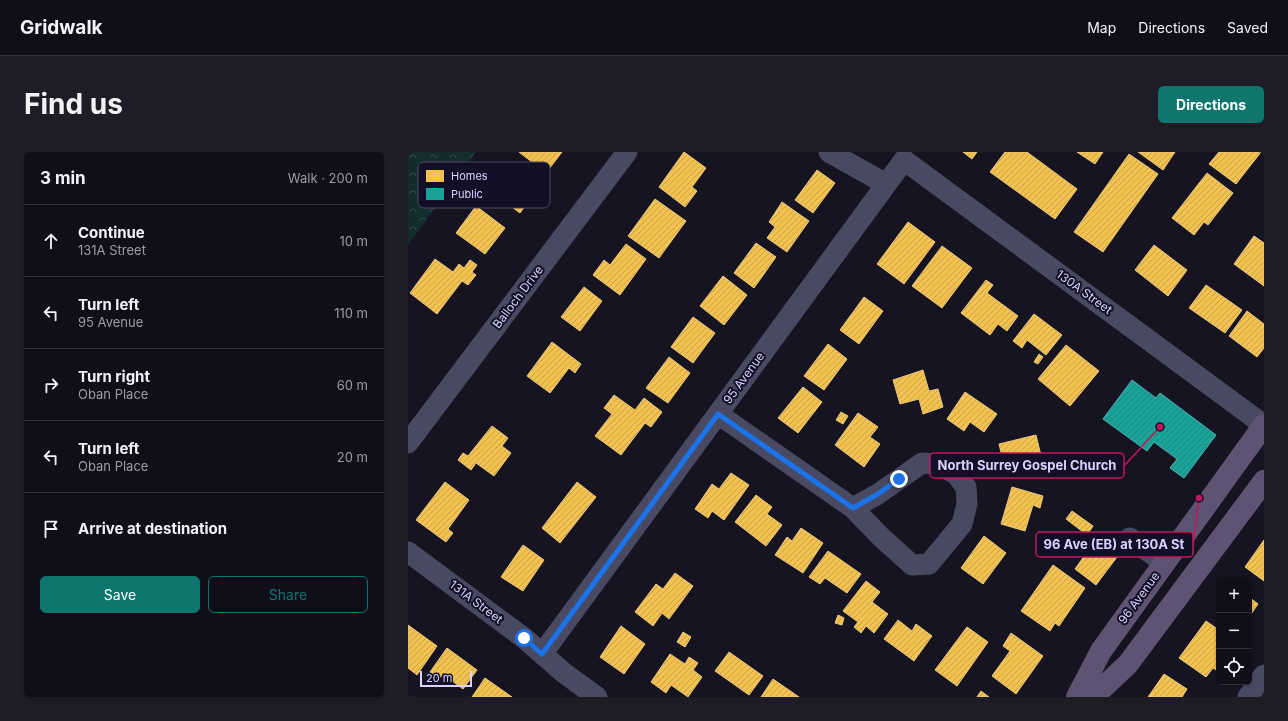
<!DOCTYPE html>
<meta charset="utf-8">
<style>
body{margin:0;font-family:Inter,sans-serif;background:#1e1d26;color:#f1f3f6}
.controls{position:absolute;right:12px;bottom:12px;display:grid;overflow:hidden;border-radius:6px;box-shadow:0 1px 3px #0004}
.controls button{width:36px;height:36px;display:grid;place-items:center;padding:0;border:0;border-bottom:1px solid #302f38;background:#100f19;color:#f1f3f6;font:20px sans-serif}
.scale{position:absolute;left:12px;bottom:10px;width:52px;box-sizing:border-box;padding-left:4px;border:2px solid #d9d4ff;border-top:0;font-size:11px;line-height:14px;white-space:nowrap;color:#d9d4ff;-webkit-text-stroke:3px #130f26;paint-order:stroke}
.stop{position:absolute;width:12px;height:12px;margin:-9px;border:3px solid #1a73e8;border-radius:50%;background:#fff}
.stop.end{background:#1a73e8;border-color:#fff;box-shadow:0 1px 4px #0008}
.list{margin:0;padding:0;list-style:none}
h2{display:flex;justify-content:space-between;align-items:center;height:52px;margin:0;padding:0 16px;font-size:17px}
h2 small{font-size:13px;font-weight:400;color:#9c9ca2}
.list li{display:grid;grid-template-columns:26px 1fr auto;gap:12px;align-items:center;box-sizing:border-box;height:72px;padding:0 16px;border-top:1px solid #302f38}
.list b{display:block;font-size:15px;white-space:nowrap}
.list p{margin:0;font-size:13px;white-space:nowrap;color:#9c9ca2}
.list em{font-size:13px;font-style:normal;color:#9c9ca2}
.actions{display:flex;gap:8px;padding:12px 16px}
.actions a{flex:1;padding:9px 0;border:1px solid #0f766e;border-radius:6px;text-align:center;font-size:14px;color:#0f766e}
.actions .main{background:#0f766e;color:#fff}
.icon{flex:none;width:22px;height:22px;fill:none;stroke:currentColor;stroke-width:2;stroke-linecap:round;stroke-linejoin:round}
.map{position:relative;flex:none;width:856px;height:545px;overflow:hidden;border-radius:6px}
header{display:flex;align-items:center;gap:24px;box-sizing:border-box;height:56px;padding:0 20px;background:#100f19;border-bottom:1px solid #302f38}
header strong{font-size:19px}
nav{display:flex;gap:22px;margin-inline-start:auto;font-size:14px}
.intro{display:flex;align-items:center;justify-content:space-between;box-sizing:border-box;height:96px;padding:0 24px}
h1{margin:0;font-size:28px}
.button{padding:10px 18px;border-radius:6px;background:#0f766e;color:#fff;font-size:14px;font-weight:700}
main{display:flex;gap:24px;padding:0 24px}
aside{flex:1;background:#100f19;border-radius:6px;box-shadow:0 1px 3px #0004}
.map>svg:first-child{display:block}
</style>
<header>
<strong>Gridwalk</strong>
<nav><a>Map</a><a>Directions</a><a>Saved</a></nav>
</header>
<div class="intro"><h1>Find us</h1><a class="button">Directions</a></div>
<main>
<aside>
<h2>3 min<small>Walk · 200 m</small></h2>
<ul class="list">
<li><svg class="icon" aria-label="ahead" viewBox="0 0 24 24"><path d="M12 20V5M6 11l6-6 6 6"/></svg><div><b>Continue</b><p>131A Street</p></div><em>10 m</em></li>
<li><svg class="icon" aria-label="left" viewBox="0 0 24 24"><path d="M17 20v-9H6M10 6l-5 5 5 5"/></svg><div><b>Turn left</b><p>95 Avenue</p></div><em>110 m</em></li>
<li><svg class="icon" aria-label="right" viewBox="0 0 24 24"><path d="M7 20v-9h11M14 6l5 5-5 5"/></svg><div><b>Turn right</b><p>Oban Place</p></div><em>60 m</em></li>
<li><svg class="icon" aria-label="left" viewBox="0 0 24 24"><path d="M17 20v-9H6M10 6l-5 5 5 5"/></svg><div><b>Turn left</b><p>Oban Place</p></div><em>20 m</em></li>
<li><svg class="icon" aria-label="arrive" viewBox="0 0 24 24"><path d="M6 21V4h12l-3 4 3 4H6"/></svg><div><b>Arrive at destination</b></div></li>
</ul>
<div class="actions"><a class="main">Save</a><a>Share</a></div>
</aside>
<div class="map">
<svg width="856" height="545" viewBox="0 0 856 545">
<defs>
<pattern id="park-crowns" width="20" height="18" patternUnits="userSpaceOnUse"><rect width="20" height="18" fill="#132c2d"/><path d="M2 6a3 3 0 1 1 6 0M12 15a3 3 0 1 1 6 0" fill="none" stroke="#354a4c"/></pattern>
<pattern id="homes-hatch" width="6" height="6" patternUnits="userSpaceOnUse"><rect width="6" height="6" fill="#f2c14e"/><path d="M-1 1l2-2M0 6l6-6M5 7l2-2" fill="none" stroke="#c6a14e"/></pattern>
<pattern id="public-hatch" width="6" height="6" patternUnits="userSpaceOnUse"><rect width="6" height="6" fill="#17a398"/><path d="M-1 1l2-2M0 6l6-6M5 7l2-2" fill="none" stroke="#248581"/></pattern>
</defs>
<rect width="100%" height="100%" fill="#161421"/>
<!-- park -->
<path fill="url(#park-crowns)" d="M 0,0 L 68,0 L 0,93 Z"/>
<!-- homes -->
<path fill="url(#homes-hatch)" stroke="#eac783" d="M 111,0 L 154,0 L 138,21 Z
M 276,0 L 298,16 L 284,35 L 289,39 L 277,55 L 251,35 Z
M 555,0 L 569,0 L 564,7 Z
M 597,0 L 619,0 L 669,37 L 647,67 L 582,20 Z
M 669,0 L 695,0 L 687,12 Z
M 730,0 L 767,0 L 755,18 Z
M 811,0 L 853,0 L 828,32 L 801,12 Z
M 721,2 L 750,22 L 695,100 L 666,80 Z
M 113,13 L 135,29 L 112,61 L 90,45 Z
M 409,18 L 427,31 L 405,61 L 387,48 Z
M 799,21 L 825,41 L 800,73 L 796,70 L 786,83 L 764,66 Z
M 247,47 L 278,69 L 251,106 L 220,84 Z
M 374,50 L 401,69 L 379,100 L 359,86 L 367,75 L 361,70 Z
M 68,54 L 97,76 L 77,102 L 48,81 Z
M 500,70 L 527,90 L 496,132 L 469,112 Z
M 846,84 L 856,91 L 856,134 L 826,112 Z
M 348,91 L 368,105 L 346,136 L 326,121 Z
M 218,92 L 238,107 L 212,143 L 185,123 L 196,108 L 202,113 Z
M 746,93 L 779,118 L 760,144 L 727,118 Z
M 534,94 L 564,116 L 534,156 L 504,134 Z
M 27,107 L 45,120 L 51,112 L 56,116 L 62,108 L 69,113 L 64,120 L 68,123 L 60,133 L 54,129 L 29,162 L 2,141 Z
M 315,124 L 339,143 L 316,173 L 292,154 Z
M 578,128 L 585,133 L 579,141 L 610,164 L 599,179 L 590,172 L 582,183 L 553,161 Z
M 798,133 L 834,158 L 817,181 L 781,156 Z
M 176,135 L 194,149 L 172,179 L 153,165 Z
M 456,145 L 475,159 L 451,192 L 432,178 Z
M 839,159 L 856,172 L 856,196 L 849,205 L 821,184 Z
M 626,162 L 654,183 L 638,203 L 619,188 L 614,196 L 605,189 Z
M 285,165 L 307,181 L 285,211 L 263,195 Z
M 144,190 L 173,212 L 167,221 L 161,216 L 142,241 L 119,224 Z
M 420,192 L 439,207 L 416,238 L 396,224 Z
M 658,193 L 691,219 L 662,254 L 630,227 Z
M 631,202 L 635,205 L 630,212 L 626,210 Z
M 261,205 L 282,221 L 260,251 L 238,236 Z
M 515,218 L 521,239 L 530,237 L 535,255 L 515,262 L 511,247 L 492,252 L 485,228 Z
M 395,235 L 414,250 L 390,281 L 370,266 Z
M 557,240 L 589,262 L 576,280 L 562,270 L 556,279 L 539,267 Z
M 206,243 L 227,258 L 236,246 L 254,260 L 243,275 L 237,271 L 213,303 L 187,284 L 204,262 L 196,256 Z
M 433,260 L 440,264 L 435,272 L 428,268 Z
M 450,261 L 470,275 L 462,285 L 472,292 L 456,315 L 427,293 Z
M 84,274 L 100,286 L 94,294 L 103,301 L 86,324 L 68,311 L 63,318 L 50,308 L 55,301 L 60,304 Z
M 628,283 L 636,316 L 599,325 L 591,292 Z
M 323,321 L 341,333 L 316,368 L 304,359 L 300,366 L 287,357 L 304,332 L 311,337 Z
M 37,330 L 61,348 L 40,377 L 45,381 L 38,390 L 8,368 Z
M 169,330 L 188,345 L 152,391 L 134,376 Z
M 604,335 L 635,344 L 632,356 L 625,353 L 617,379 L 593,372 Z
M 348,343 L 364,355 L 359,362 L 374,373 L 358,394 L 327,370 Z
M 664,359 L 685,374 L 679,383 L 658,367 Z
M 393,376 L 415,391 L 395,421 L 367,403 L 379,385 L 384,389 Z
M 576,384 L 598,401 L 575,432 L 553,416 Z
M 856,388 L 856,429 L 837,415 Z
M 687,389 L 709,405 L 688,433 L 667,417 Z
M 115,393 L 136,408 L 115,439 L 93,425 Z
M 420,399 L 453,422 L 439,441 L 417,426 L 412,432 L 401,425 Z
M 645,413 L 677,436 L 651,474 L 647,471 L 642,479 L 613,459 Z
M 267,421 L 285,434 L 261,467 L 254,461 L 245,474 L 227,460 L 248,432 L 255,437 Z
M 458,429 L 472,440 L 464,450 L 480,462 L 466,481 L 458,474 L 453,481 L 446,475 L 450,470 L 435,459 Z
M 841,445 L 850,452 L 841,465 Z
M 430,463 L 436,466 L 434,473 L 427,471 Z
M 490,468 L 504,479 L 508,472 L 524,484 L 506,509 L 476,487 Z
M 798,469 L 811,478 L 811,518 L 810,519 L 805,516 L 798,525 L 771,506 Z
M 0,473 L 29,494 L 9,523 L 0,516 Z
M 213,474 L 237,492 L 216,522 L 192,505 Z
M 559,475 L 580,490 L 549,534 L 527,518 Z
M 275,480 L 283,485 L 277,495 L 269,490 Z
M 603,481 L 635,504 L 608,542 L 584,524 L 602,499 L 595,494 Z
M 39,496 L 69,518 L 55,537 L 35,522 L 31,527 L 22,520 Z
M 321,500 L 355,524 L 341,543 L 307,519 Z
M 262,502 L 277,512 L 281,505 L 290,511 L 285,518 L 294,525 L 280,545 L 263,533 L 258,541 L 243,530 Z
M 756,522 L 779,537 L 774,545 L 740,545 Z
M 77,526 L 104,545 L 64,545 Z
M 365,527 L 391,545 L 353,545 Z
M 573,539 L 581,545 L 569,545 Z"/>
<!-- public -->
<path fill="url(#public-hatch)" stroke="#51b2b7" d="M 724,228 L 748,246 L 752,241 L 808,283 L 776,326 L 762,316 L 769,307 L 746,290 L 739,299 L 695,267 Z"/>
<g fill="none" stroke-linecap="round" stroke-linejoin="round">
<!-- minor -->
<path stroke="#4a4962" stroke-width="21" d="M 421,0 L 478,32
M 310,262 L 445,356 L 473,385 L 504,413 L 521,412 L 554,372 L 559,352 L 558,335 L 548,322 L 529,312 L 514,311 L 470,342 L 445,356
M 0,291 L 219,0
M 722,386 L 756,411
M 0,400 L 116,486 L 156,521 L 189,545
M 134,502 L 496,8 L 856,273
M 840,545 L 856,523"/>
<!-- major -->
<path stroke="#5e5373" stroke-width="22" d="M 669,545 L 693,499 L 856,273
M 685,545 L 720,512 L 856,329"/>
</g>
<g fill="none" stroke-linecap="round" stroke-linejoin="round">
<!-- route -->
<path stroke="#1a73e8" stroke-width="5" d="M 116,486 L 134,502 L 310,262 L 445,356 L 470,342 L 491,327"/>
</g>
<g text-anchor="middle" stroke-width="4" stroke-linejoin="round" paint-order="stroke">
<!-- street labels -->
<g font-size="12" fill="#d9d4ff" stroke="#130f26">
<text transform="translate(676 140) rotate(36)" y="4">130A Street</text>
<text transform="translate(110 145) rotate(-53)" y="4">Balloch Drive</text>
<text transform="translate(336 226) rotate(-54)" y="4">95 Avenue</text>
<text transform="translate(731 446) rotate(-54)" y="4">96 Avenue</text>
<text transform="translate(68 450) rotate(37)" y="4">131A Street</text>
</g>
</g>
<!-- legend -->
<rect x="10" y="10" width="132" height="46" rx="6" fill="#130f26" stroke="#4e4a67" stroke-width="1"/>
<rect x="18" y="18" width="18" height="12" fill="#f2c14e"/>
<rect x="18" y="36" width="18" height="12" fill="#17a398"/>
<g font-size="11" fill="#d9d4ff">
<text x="43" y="28">Homes</text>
<text x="43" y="46">Public</text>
</g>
<!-- callouts -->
<path fill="none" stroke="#c2185b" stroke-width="1.5" d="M752 275L716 314M791 346L785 393"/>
<g fill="#c2185b" stroke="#130f26" stroke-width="1.5">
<circle cx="752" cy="275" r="4"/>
<circle cx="791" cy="346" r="4"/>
</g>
<g fill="#130f26" stroke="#c2185b" stroke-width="1.5">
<rect x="522" y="301" width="194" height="25" rx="4"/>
<rect x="628" y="380" width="157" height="25" rx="4"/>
</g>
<g font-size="13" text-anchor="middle" font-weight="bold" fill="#d9d4ff">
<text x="619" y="318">North Surrey Gospel Church</text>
<text x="706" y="397">96 Ave (EB) at 130A St</text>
</g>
</svg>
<div class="controls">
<button>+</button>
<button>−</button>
<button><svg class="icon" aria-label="locate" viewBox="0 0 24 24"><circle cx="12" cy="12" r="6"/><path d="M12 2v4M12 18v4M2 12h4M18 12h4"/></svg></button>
</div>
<div class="scale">20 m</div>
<div class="stop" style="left:116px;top:486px"></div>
<div class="stop end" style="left:491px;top:327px"></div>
</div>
</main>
